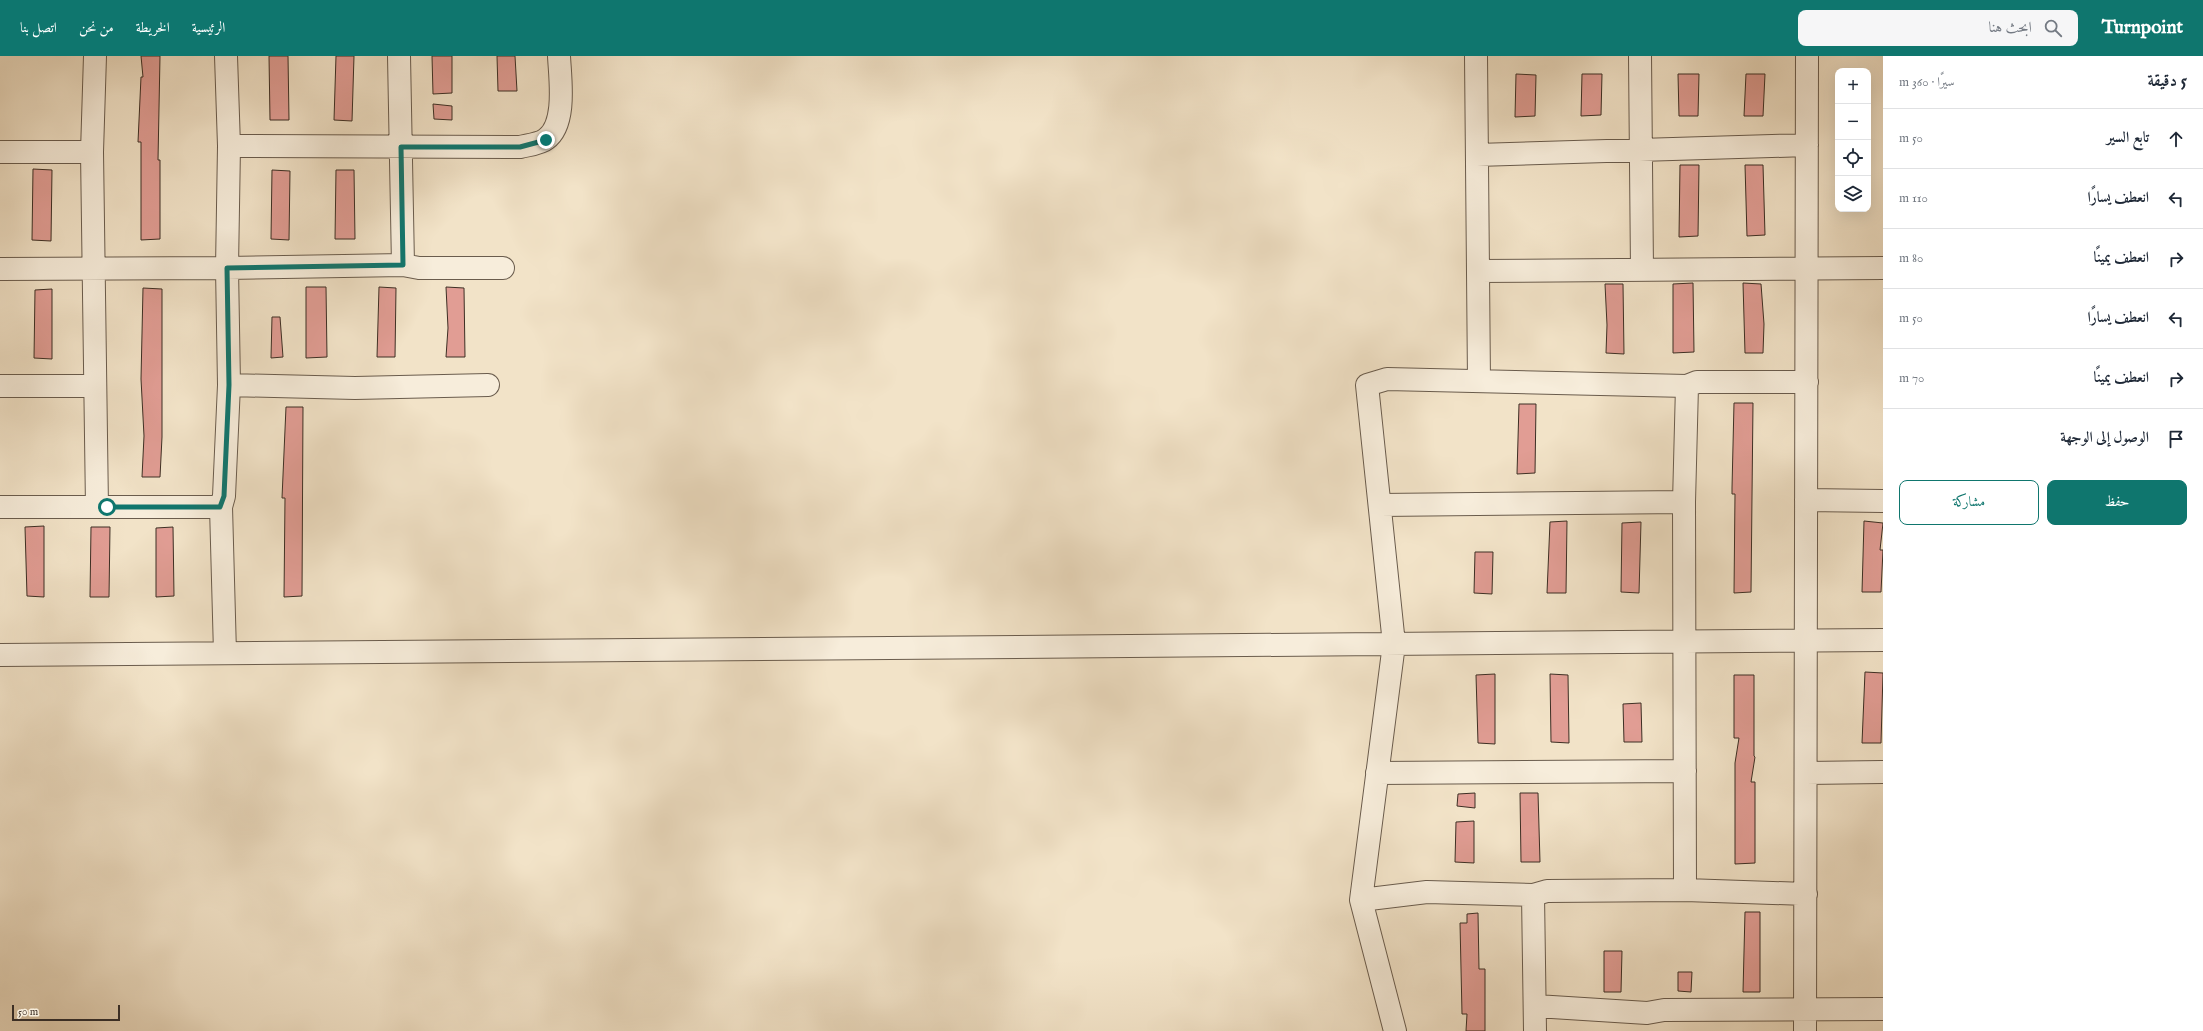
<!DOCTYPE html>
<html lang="ar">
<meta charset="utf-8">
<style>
body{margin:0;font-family:"IM FELL English",Amiri,serif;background:#f6f6f7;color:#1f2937;direction:rtl}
.controls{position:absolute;right:12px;top:12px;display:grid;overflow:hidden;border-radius:8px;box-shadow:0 4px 16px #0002}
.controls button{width:36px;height:36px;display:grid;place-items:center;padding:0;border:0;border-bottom:1px solid #e0e1e3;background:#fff;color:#1f2937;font:20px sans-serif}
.scale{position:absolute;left:12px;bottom:10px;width:108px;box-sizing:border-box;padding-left:4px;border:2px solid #3d2f24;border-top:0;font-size:11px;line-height:14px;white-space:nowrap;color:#3d2f24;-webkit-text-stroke:3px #f7eddb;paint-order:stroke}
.stop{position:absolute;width:12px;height:12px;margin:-9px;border:3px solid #0f766e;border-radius:50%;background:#fff}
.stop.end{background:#0f766e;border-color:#fff;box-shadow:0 1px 4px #0008}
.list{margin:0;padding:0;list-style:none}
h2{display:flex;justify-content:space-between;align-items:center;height:52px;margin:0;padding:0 16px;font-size:17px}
h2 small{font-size:13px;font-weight:400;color:#747a83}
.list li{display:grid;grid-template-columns:26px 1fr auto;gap:12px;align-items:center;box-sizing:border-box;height:60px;padding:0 16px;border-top:1px solid #e0e1e3}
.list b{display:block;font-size:15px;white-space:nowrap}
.list em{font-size:13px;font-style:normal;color:#747a83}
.actions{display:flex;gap:8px;padding:12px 16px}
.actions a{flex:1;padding:9px 0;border:1px solid #0f766e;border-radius:8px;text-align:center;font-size:14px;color:#0f766e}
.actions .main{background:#0f766e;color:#fff}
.icon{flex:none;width:22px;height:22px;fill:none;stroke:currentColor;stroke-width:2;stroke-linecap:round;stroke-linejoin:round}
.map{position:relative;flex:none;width:1883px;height:975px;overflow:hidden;direction:ltr}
header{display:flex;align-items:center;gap:24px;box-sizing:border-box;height:56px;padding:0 20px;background:#0f766e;color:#fff}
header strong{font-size:19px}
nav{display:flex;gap:22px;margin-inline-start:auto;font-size:14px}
.search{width:280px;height:36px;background:#f6f6f7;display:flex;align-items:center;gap:10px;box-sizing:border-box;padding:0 14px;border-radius:8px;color:#747a83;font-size:15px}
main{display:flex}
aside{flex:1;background:#fff}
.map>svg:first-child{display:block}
</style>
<header>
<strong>Turnpoint</strong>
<div class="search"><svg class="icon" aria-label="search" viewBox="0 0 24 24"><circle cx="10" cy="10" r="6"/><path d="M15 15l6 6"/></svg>ابحث هنا</div>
<nav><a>الرئيسية</a><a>الخريطة</a><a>من نحن</a><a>اتصل بنا</a></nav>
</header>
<main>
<aside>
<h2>5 دقيقة<small>سيرًا · 360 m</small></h2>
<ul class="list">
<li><svg class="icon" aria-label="ahead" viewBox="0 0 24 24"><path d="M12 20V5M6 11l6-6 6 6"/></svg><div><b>تابع السير</b></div><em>50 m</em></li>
<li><svg class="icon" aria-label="left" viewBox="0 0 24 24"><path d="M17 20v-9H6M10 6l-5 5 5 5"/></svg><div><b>انعطف يسارًا</b></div><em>110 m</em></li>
<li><svg class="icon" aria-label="right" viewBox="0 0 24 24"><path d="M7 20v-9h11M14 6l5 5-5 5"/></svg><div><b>انعطف يمينًا</b></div><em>80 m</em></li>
<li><svg class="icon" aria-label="left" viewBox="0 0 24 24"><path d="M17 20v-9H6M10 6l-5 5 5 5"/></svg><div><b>انعطف يسارًا</b></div><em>50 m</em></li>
<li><svg class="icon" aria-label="right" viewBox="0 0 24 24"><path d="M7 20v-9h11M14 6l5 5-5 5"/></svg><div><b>انعطف يمينًا</b></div><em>70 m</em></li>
<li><svg class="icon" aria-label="arrive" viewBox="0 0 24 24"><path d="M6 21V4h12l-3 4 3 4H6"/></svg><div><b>الوصول إلى الوجهة</b></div></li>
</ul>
<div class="actions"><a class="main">حفظ</a><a>مشاركة</a></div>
</aside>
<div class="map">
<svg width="1883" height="975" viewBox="0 0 1883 975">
<rect width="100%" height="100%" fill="#f2e3c8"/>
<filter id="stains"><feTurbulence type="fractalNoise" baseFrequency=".005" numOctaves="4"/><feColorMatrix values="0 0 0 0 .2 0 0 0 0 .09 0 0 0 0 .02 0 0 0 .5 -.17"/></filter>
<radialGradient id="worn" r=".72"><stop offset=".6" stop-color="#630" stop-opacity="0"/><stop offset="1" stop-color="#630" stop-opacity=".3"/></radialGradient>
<!-- building -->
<path fill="#e19d94" stroke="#3d2f24" d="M 141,0 L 160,0 L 158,104 L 160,104 L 160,183 L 141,184 L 141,86 L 138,86 L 141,21 L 143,21 Z
M 269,0 L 288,0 L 289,64 L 270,64 Z
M 336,0 L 354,0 L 352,65 L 334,64 Z
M 432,0 L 452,0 L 452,37 L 433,38 Z
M 497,0 L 515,0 L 517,35 L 498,35 Z
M 1516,18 L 1536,19 L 1535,60 L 1515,61 Z
M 1582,18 L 1602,18 L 1601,59 L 1581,60 Z
M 1678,18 L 1699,18 L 1698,60 L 1679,60 Z
M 1746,18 L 1765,18 L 1763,60 L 1744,60 Z
M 433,48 L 452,50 L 452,64 L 434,63 Z
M 1680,109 L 1699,109 L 1698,180 L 1679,181 Z
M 1745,109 L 1763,109 L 1765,179 L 1747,180 Z
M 33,113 L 52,114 L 51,185 L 32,184 Z
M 272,114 L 290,115 L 289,184 L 271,183 Z
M 336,114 L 354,114 L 355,183 L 335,183 Z
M 1693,227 L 1694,296 L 1673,297 L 1673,228 Z
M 1743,227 L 1761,228 L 1764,268 L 1763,297 L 1745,297 Z
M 1605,228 L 1623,228 L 1624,298 L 1606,297 L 1607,269 Z
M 306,231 L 326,231 L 327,301 L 306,302 Z
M 379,231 L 396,232 L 395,301 L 377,301 Z
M 446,231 L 464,232 L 465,301 L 446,301 L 448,272 Z
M 143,232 L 162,233 L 162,381 L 160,421 L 142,421 L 144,380 L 141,323 Z
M 52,233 L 52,303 L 34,302 L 35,234 Z
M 272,261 L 280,261 L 283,301 L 271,302 Z
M 1734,347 L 1753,347 L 1751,536 L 1734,537 L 1735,438 L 1732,438 L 1732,432 Z
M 1519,348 L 1536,348 L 1535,417 L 1517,418 Z
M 286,351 L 303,351 L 302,540 L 284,541 L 285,442 L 282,442 Z
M 1567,465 L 1566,537 L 1547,537 L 1550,466 Z
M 1864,465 L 1883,467 L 1880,494 L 1883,494 L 1881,536 L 1862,536 Z
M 1641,466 L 1639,537 L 1621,536 L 1622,467 Z
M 44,470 L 44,541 L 27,540 L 25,471 Z
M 91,471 L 110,471 L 109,541 L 90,541 Z
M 173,471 L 174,540 L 156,541 L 156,472 Z
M 1475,496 L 1493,496 L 1492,538 L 1474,537 Z
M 1865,616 L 1883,617 L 1881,687 L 1862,687 Z
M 1495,618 L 1495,688 L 1478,687 L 1476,619 Z
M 1550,618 L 1568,619 L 1569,687 L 1551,686 Z
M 1734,619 L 1754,619 L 1754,700 L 1755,701 L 1751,726 L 1755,726 L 1755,807 L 1735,808 L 1735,707 L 1739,682 L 1734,682 Z
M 1641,647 L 1642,686 L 1624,686 L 1623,648 Z
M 1475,737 L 1475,752 L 1457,750 L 1458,738 Z
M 1520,737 L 1538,737 L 1540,806 L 1521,806 Z
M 1474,765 L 1474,807 L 1455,806 L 1456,766 Z
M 1745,856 L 1760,856 L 1760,936 L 1743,936 Z
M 1478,857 L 1479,913 L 1485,913 L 1485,975 L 1466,975 L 1467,958 L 1462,958 L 1460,867 L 1467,867 L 1467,858 Z
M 1604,895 L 1622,895 L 1621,936 L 1604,936 Z
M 1678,916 L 1692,916 L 1691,936 L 1678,935 Z"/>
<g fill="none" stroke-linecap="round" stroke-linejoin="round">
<!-- minor casing -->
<g stroke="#6a5c4d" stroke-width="24">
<path id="minor" d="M 95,0 L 92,96 L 97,451
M 399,0 L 403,209
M 1476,0 L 1479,325
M 1640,0 L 1642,214
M 229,90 L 520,91 C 528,89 540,88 546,83 C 567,68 560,22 559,0
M 0,96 L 92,96
M 1477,99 L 1807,89
M 0,213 L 227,212 L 403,209 L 419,212 L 503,212
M 1478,215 L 1883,212
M 229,329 L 355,332 L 488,329
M 0,330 L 95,330
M 1806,444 L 1883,445
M 1380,449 L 1684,446
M 0,451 L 221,451
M 225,597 L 221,451 L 224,440 L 229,329 L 227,212 L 229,90 L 226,0
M 0,599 L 1883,584
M 1377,717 L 1685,715
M 1806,717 L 1883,716
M 1685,834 L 1684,446 L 1687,330
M 1533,839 L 1535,975
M 1361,844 L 1427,836 L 1533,839 L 1547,835 L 1685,834 L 1806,838
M 1536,950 L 1647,957 L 1664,954 L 1883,953
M 1395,975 L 1361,844 L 1394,588 L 1367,329 L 1387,323 L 1687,330 L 1697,326 L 1807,326
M 1805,975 L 1807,0"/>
</g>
<!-- minor -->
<use href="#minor" stroke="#f7eddb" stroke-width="22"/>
</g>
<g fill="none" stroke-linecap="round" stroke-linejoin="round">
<!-- route -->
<path stroke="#0f766e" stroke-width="5" d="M 107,451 L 220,451 L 224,440 L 229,329 L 227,212 L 403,209 L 401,91 L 520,91 L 546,84"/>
</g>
<rect width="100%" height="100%" filter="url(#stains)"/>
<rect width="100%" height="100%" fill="url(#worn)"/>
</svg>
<div class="controls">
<button>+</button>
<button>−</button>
<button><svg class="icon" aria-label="locate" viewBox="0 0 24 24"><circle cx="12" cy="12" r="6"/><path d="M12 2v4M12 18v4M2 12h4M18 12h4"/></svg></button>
<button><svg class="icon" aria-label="layers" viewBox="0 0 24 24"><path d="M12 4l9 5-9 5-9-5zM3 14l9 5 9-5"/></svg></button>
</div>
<div class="scale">50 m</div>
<div class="stop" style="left:107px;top:451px"></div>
<div class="stop end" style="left:546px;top:84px"></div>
</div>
</main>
